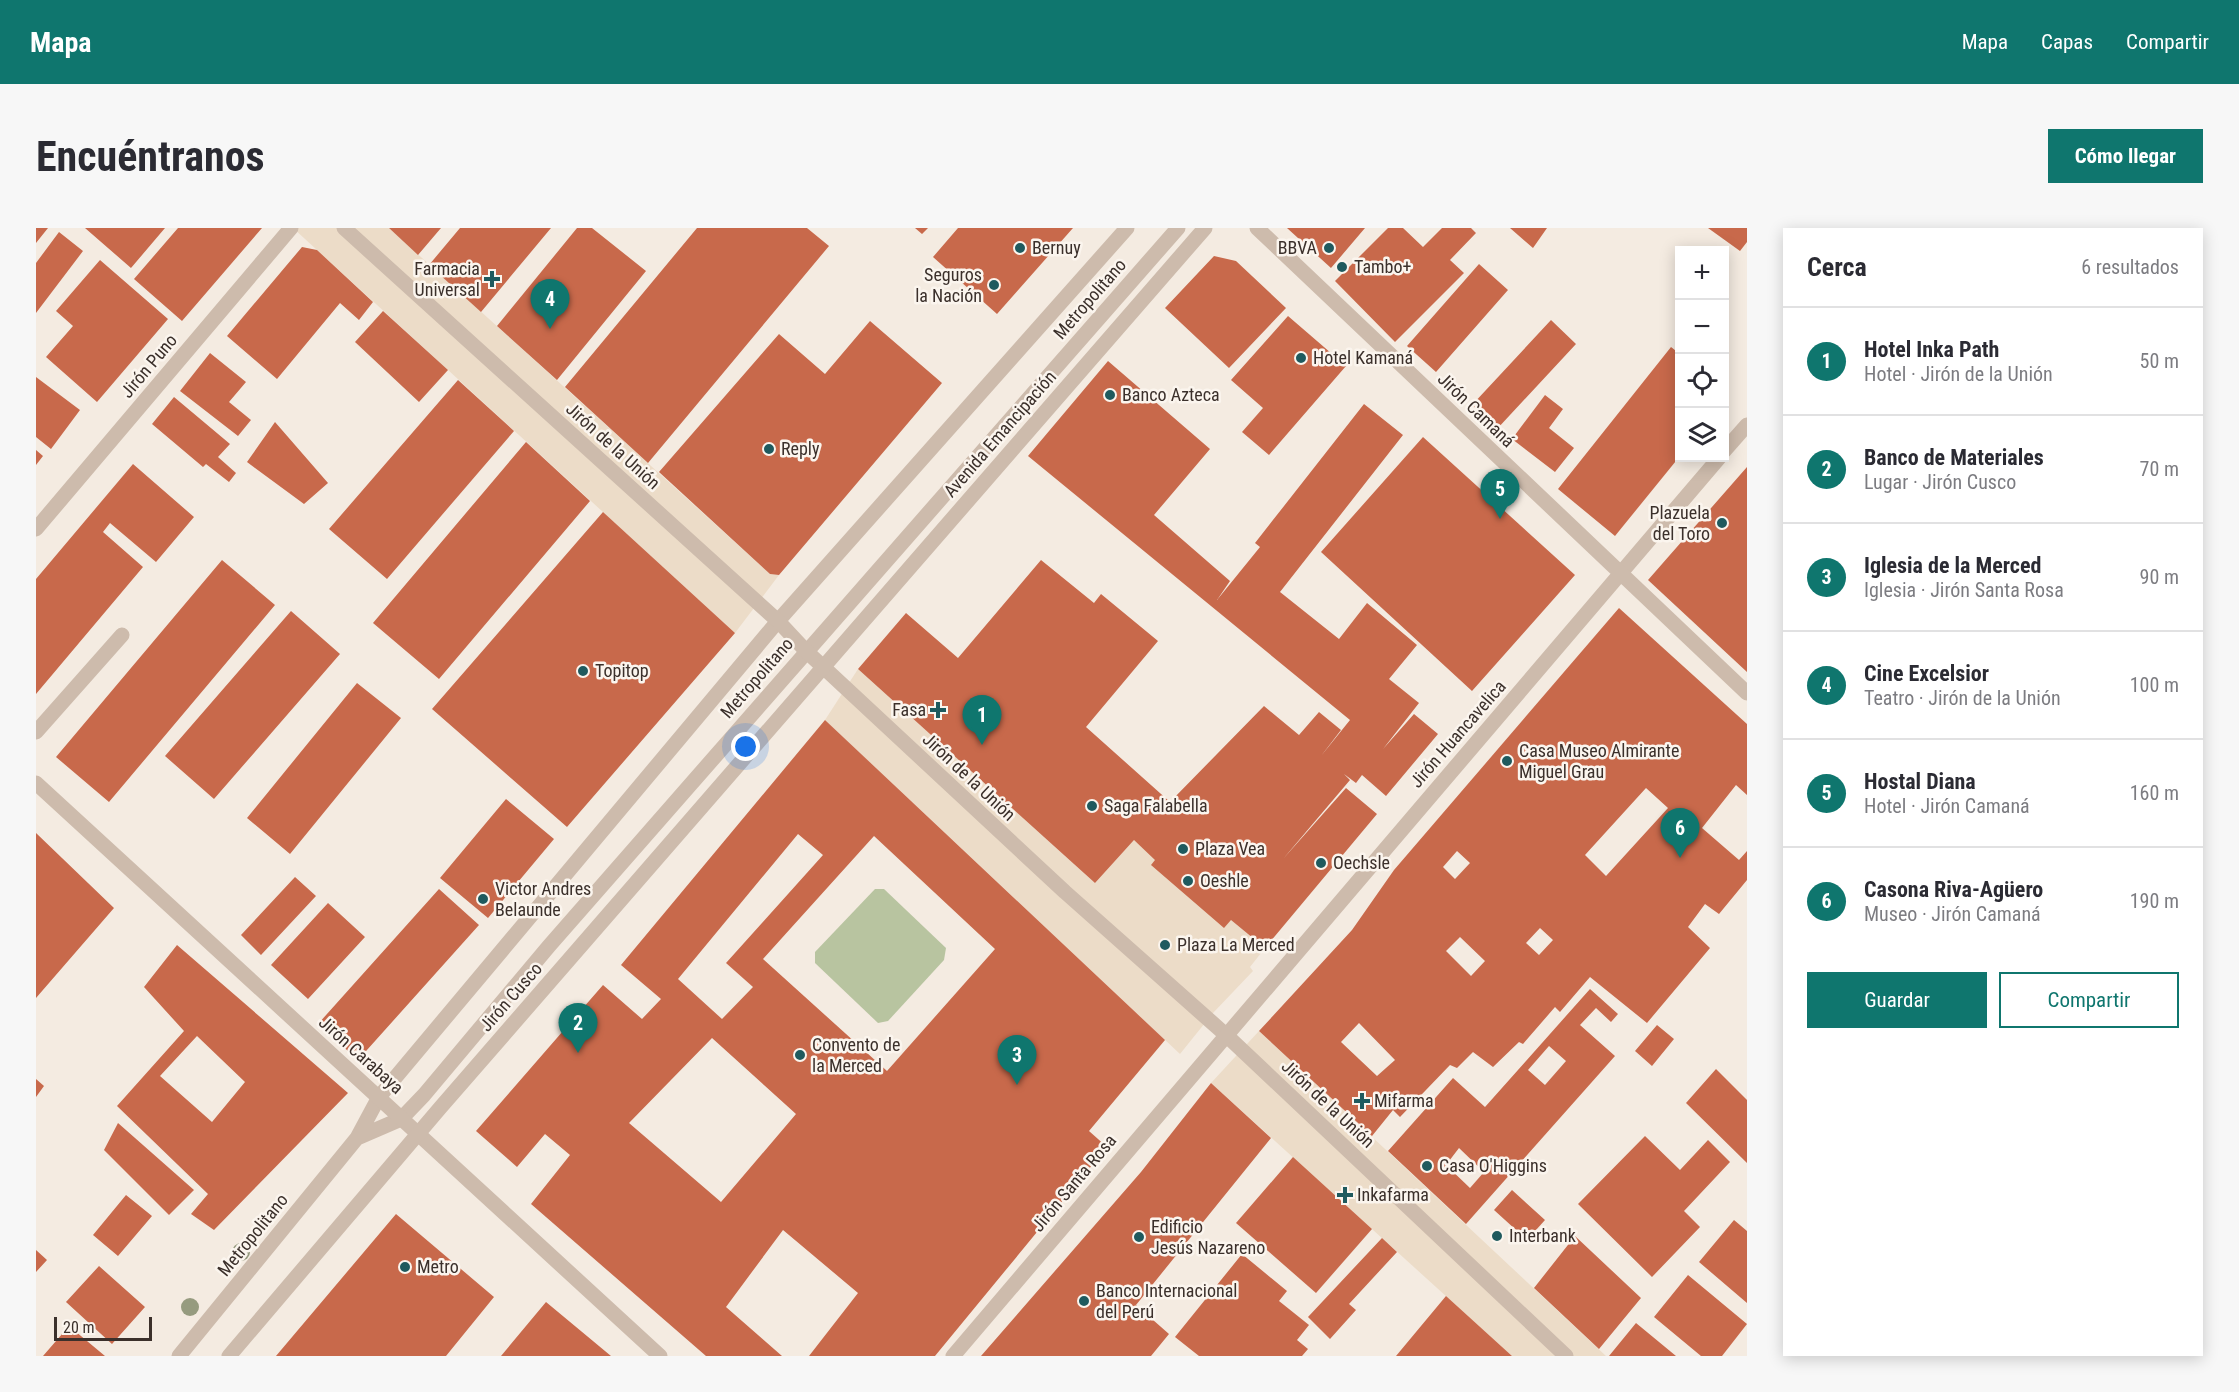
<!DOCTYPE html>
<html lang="es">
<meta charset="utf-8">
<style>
body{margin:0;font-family:"Roboto Condensed",sans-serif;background:#f7f7f7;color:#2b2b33}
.controls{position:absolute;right:18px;top:18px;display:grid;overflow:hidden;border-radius:0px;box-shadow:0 3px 15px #0003}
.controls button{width:54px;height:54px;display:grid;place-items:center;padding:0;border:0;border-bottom:2px solid #e1e1e2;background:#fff;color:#2b2b33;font:30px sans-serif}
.scale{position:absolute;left:18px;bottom:15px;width:98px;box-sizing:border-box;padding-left:6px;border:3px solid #3b302b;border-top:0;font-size:16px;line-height:21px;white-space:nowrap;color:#3b302b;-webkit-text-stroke:4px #fbf5ee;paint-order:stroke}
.you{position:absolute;left:710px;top:519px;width:21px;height:21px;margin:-15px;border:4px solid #fff;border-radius:50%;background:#1a73e8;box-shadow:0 0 0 9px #1a73e833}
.badge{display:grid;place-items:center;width:39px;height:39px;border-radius:50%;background:#0f766e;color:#fff;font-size:20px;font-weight:700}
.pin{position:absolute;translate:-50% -50px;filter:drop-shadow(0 2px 3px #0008)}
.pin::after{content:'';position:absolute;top:32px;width:21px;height:18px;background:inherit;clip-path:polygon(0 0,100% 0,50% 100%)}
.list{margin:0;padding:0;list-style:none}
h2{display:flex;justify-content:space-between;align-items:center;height:78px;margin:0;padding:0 24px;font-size:26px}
h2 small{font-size:20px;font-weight:400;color:#7c7c81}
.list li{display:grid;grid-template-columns:39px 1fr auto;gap:18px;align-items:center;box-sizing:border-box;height:108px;padding:0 24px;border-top:2px solid #e1e1e2}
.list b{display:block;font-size:22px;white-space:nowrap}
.list p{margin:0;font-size:20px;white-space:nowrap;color:#7c7c81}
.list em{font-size:20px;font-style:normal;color:#7c7c81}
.actions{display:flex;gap:12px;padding:18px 24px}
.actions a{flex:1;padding:14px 0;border:2px solid #0f766e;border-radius:0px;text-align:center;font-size:21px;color:#0f766e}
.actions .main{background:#0f766e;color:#fff}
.icon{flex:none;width:33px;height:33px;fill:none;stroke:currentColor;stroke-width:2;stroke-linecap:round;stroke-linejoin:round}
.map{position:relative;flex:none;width:1711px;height:1128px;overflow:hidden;border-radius:0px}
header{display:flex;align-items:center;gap:36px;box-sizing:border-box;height:84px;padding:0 30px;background:#0f766e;color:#fff}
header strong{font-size:28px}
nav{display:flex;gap:33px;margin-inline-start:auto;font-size:21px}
.intro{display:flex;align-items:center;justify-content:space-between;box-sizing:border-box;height:144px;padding:0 36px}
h1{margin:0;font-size:42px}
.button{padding:15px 27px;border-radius:0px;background:#0f766e;color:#fff;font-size:21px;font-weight:700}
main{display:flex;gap:36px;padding:0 36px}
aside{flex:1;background:#fff;border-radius:0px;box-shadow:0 3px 15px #0003}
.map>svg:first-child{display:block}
</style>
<header>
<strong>Mapa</strong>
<nav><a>Mapa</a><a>Capas</a><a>Compartir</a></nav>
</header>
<div class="intro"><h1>Encuéntranos</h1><a class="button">Cómo llegar</a></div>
<main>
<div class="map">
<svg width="1711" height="1128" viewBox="0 0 1711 1128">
<rect width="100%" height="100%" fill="#f4ebe1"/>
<!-- green -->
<path fill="#b8c4a0" d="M 839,661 L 848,661 L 910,720 L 908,732 L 852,793 L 842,795 L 779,735 L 779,724 Z"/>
<!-- plaza -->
<path fill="#ecdcc8" d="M 257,0 L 353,0 L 734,346 L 743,347 L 699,405 Z
M 822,441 L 1059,655 L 1098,612 L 1229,720 L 1214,739 L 1217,743 L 1177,785 L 1144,826 L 789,492 Z
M 1223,803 L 1570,1128 L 1476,1128 L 1175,855 Z"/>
<!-- building -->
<path fill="#c8694b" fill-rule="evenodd" d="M 0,0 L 12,0 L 0,15 Z
M 49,0 L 129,0 L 95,40 Z
M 142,0 L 226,0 L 146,93 L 98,51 Z
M 353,0 L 405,0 L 382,27 Z
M 424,0 L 515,0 L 445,84 L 393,37 Z
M 541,0 L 556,0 L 610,43 L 521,152 L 461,98 Z
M 661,0 L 771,0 L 793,18 L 612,235 L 529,159 Z
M 879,0 L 892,0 L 886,6 Z
M 922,0 L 1037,0 L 961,86 L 897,29 Z
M 1251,0 L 1329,0 L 1295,40 Z
M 1352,0 L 1367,0 L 1387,19 L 1406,0 L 1435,0 L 1440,5 L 1414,32 L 1428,45 L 1359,114 L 1299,53 Z
M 1474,0 L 1511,0 L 1497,20 Z
M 1672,0 L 1711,0 L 1711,14 L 1704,23 Z
M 23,4 L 47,23 L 0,85 L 0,35 Z
M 266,19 L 281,22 L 337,74 L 323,92 L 304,75 L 241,151 L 191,108 Z
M 1178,28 L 1200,33 L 1250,80 L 1193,140 L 1129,80 Z
M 64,32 L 132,91 L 61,174 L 10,129 L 37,98 L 20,83 Z
M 1443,36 L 1472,62 L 1400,144 L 1371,118 Z
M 347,83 L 412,142 L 383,174 L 319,114 Z
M 1252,88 L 1310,138 L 1233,227 L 1206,204 L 1227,180 L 1195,152 Z
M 1515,92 L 1540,116 L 1461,201 L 1436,177 Z
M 834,93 L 906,155 L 743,347 L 734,346 L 623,244 L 743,106 L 789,146 Z
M 1635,119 L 1644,126 L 1644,228 L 1579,308 L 1522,261 Z
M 174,125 L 210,154 L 193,174 L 215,192 L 202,208 L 144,163 Z
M 1072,133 L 1174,221 L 1118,287 L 1194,353 L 1181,372 L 1224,319 L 1219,315 L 1328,176 L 1367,207 L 1244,364 L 1303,411 L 1331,375 L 1381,417 L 1353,451 L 1383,475 L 1347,521 L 1378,486 L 1402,506 L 1350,568 L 1326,547 L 1320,555 L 1308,546 L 1314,552 L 1247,631 L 1310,560 L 1341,586 L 1229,720 L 1195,692 L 1188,700 L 1115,637 L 1119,632 L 1098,612 L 1059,655 L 822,441 L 870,385 L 922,430 L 1005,332 L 1058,375 L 1065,366 L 1122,413 L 1050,499 L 1134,574 L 1228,478 L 1263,507 L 1283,484 L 1305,502 L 1285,528 L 1314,492 L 992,228 Z
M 0,149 L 44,182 L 15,221 L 0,209 Z
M 422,152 L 478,203 L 351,351 L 293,301 Z
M 1509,167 L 1527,181 L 1513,200 L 1538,220 L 1519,244 L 1476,211 Z
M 138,169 L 194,216 L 182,229 L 200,245 L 193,254 L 170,236 L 167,239 L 116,196 Z
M 239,194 L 292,255 L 268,276 L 211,234 Z
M 1387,209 L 1539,347 L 1436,463 L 1285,324 Z
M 490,214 L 554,273 L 403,451 L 337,395 Z
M 0,222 L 7,228 L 0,237 Z
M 97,236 L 158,289 L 120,334 L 74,295 L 67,304 L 107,339 L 0,466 L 0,351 Z
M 1711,239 L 1711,444 L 1612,352 Z
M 567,284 L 699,405 L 531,599 L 396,481 Z
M 186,332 L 239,377 L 73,574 L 20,529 Z
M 1583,380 L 1711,496 L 1711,567 L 1700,557 L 1666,600 L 1703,632 L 1711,623 L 1711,652 L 1683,686 L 1669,676 L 1652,699 L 1674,720 L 1611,795 L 1554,749 L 1524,784 L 1519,779 L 1487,816 L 1483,814 L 1457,839 L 1437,824 L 1421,840 L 1414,837 L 1364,889 L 1357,882 L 1336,908 L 1223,803 L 1316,702 L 1358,642 ZM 1610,560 L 1632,580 L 1570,648 L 1549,627 ZM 1421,623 L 1434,635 L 1419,651 L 1407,639 ZM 1504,700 L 1517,712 L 1503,727 L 1490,715 ZM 1424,709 L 1449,733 L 1435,748 L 1410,723 ZM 1323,795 L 1359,832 L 1341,848 L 1305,814 Z
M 255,383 L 304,426 L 178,571 L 129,528 Z
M 321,455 L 365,490 L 254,626 L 211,590 Z
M 789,492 L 1129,812 L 1053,903 L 1071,919 L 899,1128 L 773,1128 L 822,1065 L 747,1002 L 690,1079 L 746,1128 L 670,1128 L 495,976 L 534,927 L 509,906 L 481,939 L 440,903 L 567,757 L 606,791 L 625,771 L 585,737 ZM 762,606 L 787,627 L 690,735 L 717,759 L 686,791 L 642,751 ZM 838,608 L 959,721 L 851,843 L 727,731 ZM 676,810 L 760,886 L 685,974 L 593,895 Z
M 470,571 L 518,611 L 452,690 L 404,650 Z
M 0,605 L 78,680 L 0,770 Z
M 259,649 L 280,668 L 225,727 L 205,707 Z
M 403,661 L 443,697 L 322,832 L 282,796 Z
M 292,675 L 329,709 L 272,771 L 235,737 Z
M 141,717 L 312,865 L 178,1002 L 155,986 L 172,966 L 81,878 L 148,803 L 108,759 ZM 161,808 L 209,854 L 176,894 L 124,848 Z
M 1554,761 L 1582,786 L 1575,794 L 1560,780 L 1544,797 L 1579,828 L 1430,996 L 1352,923 L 1417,850 L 1449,879 ZM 1513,818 L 1530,833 L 1509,857 L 1492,842 ZM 1423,920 L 1448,944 L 1434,960 L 1410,937 Z
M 1621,797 L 1638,811 L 1616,838 L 1599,823 Z
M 1680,841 L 1711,872 L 1711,935 L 1650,875 Z
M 0,851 L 8,858 L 0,869 Z
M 1175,855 L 1235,910 L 1100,1077 L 1133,1106 L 1115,1128 L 945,1128 L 1105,944 Z
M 82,895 L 158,962 L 133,987 L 68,922 Z
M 1609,908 L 1644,942 L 1672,912 L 1694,934 L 1648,983 L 1664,999 L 1616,1049 L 1542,976 Z
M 1257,929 L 1336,1001 L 1280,1065 L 1200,995 Z
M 1476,962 L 1509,992 L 1491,1012 L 1458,982 Z
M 90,967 L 116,988 L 82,1028 L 57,1007 Z
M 360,986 L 458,1069 L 410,1128 L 240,1128 Z
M 1698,992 L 1711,1003 L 1711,1075 L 1663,1034 Z
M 1539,1008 L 1605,1070 L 1563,1121 L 1498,1060 Z
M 1346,1010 L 1361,1024 L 1313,1076 L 1320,1082 L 1294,1111 L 1272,1089 Z
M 0,1022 L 11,1032 L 0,1044 Z
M 1206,1026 L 1251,1063 L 1243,1073 L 1273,1097 L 1261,1112 L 1272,1121 L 1266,1128 L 1163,1128 L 1139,1109 Z
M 63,1038 L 109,1079 L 76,1116 L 30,1074 Z
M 1652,1047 L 1711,1096 L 1686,1128 L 1665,1128 L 1618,1089 Z
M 1410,1068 L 1476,1128 L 1360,1128 Z
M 510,1074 L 575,1128 L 465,1128 Z
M 1600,1095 L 1640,1128 L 1573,1128 Z
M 33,1098 L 69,1128 L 7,1128 Z"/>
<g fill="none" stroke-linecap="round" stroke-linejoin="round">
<!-- service -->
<path stroke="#cdbbac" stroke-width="15" d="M 0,504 L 86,407
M 321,910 L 365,891 L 388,867 L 513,718 L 1142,0
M 143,1128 L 321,910 L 343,869 L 742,393 L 1091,0"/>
<!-- pedestrian -->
<path stroke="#cdbbac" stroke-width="15" d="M 308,0 L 742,393 L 770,423 L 1029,664 L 1190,807 L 1530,1128
M 1688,223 L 1711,197
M 1584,346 L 1683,230"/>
<!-- minor -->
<path stroke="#cdbbac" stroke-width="15" d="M 1221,0 L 1711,465
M 0,301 L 255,0
M 0,555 L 624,1128
M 917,1128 L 1584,346"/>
<!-- tertiary -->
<path stroke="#cdbbac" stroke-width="15" d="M 193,1128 L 404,880 L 1169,0"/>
</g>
<!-- trees -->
<g fill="#969b7f">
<circle cx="205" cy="1024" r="9"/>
<circle cx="154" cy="1079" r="9"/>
</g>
<!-- markers -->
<g fill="#1f5a5e" stroke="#fbf5ee" stroke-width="2">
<circle cx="984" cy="20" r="6"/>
<circle cx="1293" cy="20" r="6"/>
<circle cx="1306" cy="39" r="6"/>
<path d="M453 42h6v6h6v6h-6v6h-6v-6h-6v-6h6z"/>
<circle cx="958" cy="57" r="6"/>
<circle cx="1265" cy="130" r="6"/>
<circle cx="1074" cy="167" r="6"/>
<circle cx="733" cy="221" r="6"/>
<circle cx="1686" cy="295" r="6"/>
<circle cx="547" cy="443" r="6"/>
<path d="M899 473h6v6h6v6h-6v6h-6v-6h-6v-6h6z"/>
<circle cx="1471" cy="533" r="6"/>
<circle cx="1056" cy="578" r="6"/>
<circle cx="1147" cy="621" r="6"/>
<circle cx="1285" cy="635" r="6"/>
<circle cx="1152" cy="653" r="6"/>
<circle cx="447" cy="671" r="6"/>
<circle cx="1129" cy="717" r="6"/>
<circle cx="764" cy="827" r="6"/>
<path d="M1323 864h6v6h6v6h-6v6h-6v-6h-6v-6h6z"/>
<circle cx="1391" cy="938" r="6"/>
<path d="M1306 958h6v6h6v6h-6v6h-6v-6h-6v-6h6z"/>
<circle cx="1461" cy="1008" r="6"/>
<circle cx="1103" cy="1009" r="6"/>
<circle cx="369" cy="1039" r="6"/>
<circle cx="1048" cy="1073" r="6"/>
</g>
<g text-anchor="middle" stroke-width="5" stroke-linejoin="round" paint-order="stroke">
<!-- poi labels -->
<g font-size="18" fill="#3b302b" stroke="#fbf5ee" text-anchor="start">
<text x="996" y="26">Bernuy</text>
<text x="1281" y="26" text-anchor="end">BBVA</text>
<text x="1318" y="45">Tambo+</text>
<text x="444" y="47" text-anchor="end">Farmacia<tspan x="444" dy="21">Universal</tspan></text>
<text x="946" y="53" text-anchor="end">Seguros<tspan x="946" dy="21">la Nación</tspan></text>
<text x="1277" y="136">Hotel Kamaná</text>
<text x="1086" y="173">Banco Azteca</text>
<text x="745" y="227">Reply</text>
<text x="1674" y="291" text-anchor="end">Plazuela<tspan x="1674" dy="21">del Toro</tspan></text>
<text x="559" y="449">Topitop</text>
<text x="890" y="488" text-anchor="end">Fasa</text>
<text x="1483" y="529">Casa Museo Almirante<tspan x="1483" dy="21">Miguel Grau</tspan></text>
<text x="1068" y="584">Saga Falabella</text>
<text x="1159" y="627">Plaza Vea</text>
<text x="1297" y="641">Oechsle</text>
<text x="1164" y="659">Oeshle</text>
<text x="459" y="667">Victor Andres<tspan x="459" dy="21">Belaunde</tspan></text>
<text x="1141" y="723">Plaza La Merced</text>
<text x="776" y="823">Convento de<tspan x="776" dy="21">la Merced</tspan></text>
<text x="1338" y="879">Mifarma</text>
<text x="1403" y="944">Casa O'Higgins</text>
<text x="1321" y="973">Inkafarma</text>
<text x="1115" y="1005">Edificio<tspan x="1115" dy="21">Jesús Nazareno</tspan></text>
<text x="1473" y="1014">Interbank</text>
<text x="381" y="1045">Metro</text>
<text x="1060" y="1069">Banco Internacional<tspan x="1060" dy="21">del Perú</tspan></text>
</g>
<!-- street labels -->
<g font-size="18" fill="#3b302b" stroke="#fbf5ee">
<text transform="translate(1054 71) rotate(-49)" y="6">Metropolitano</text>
<text transform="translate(113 138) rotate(-50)" y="6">Jirón Puno</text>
<text transform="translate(1440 182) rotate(44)" y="6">Jirón Camaná</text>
<text transform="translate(964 206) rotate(-49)" y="6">Avenida Emancipación</text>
<text transform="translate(577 218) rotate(42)" y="6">Jirón de la Unión</text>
<text transform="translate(721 450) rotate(-49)" y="6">Metropolitano</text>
<text transform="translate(1422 506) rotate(-49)" y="6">Jirón Huancavelica</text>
<text transform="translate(933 549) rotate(43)" y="6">Jirón de la Unión</text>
<text transform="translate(475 769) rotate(-49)" y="6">Jirón Cusco</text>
<text transform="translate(325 827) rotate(42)" y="6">Jirón Carabaya</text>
<text transform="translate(1292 876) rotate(43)" y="6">Jirón de la Unión</text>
<text transform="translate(1038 955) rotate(-50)" y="6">Jirón Santa Rosa</text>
<text transform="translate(217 1007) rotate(-51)" y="6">Metropolitano</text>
</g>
</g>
</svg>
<div class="controls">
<button>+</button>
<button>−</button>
<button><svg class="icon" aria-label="locate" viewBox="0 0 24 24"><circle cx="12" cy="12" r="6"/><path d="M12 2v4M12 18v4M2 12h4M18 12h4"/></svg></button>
<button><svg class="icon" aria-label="layers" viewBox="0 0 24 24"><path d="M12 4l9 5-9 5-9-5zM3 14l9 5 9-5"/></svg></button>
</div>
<div class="scale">20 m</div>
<div class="you"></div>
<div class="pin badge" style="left:946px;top:517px">1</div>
<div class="pin badge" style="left:542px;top:825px">2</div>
<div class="pin badge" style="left:981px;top:857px">3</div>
<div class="pin badge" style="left:514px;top:101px">4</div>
<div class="pin badge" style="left:1464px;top:291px">5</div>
<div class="pin badge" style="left:1644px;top:630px">6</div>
</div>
<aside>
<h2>Cerca<small>6 resultados</small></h2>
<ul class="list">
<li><span class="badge">1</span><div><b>Hotel Inka Path</b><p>Hotel · Jirón de la Unión</p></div><em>50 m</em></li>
<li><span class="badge">2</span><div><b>Banco de Materiales</b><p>Lugar · Jirón Cusco</p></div><em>70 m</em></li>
<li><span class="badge">3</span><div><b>Iglesia de la Merced</b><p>Iglesia · Jirón Santa Rosa</p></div><em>90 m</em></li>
<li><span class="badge">4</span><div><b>Cine Excelsior</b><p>Teatro · Jirón de la Unión</p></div><em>100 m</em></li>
<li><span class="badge">5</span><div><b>Hostal Diana</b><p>Hotel · Jirón Camaná</p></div><em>160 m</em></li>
<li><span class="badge">6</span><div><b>Casona Riva-Agüero</b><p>Museo · Jirón Camaná</p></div><em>190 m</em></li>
</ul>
<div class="actions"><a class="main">Guardar</a><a>Compartir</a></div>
</aside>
</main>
